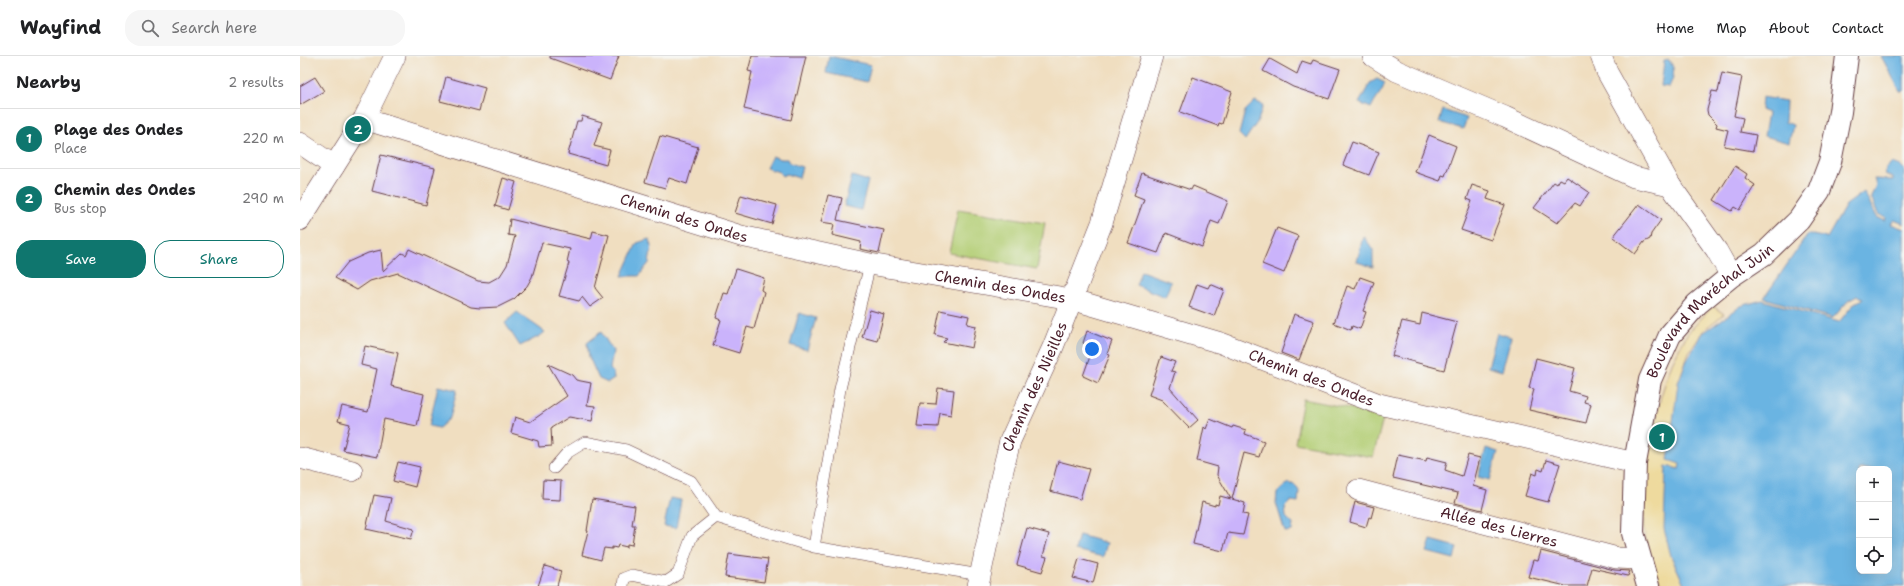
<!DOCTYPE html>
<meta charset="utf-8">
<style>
body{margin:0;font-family:"Shantell Sans",sans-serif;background:#f6f6f6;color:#202124}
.controls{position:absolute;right:12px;bottom:12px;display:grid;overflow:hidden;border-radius:8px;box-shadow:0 4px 16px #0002}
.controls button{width:36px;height:36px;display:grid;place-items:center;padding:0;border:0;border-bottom:1px solid #e0e0e0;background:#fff;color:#202124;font:20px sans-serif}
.you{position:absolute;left:792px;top:293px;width:14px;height:14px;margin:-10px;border:3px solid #fff;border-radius:50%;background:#1a73e8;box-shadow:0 0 0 6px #1a73e833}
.badge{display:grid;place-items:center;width:26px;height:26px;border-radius:50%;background:#0f766e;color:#fff;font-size:13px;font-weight:700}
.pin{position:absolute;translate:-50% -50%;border:2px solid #fff;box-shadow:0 1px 4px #0006}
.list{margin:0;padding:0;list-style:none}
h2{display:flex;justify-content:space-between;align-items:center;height:52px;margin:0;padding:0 16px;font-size:17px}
h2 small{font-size:13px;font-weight:400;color:#757577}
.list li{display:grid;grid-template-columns:26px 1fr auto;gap:12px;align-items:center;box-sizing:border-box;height:60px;padding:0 16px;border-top:1px solid #e0e0e0}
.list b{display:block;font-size:15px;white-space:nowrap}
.list p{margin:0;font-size:13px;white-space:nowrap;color:#757577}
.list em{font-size:13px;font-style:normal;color:#757577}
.actions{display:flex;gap:8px;padding:12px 16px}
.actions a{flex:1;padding:9px 0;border:1px solid #0f766e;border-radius:16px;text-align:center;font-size:14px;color:#0f766e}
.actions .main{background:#0f766e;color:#fff}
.icon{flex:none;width:22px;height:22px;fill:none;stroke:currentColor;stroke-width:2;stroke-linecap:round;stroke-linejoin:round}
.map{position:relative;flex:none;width:1604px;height:530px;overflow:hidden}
header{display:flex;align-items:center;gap:24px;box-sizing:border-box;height:56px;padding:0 20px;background:#fff;border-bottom:1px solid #e0e0e0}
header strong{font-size:19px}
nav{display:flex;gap:22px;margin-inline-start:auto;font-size:14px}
.search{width:280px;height:36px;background:#f6f6f6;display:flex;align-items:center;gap:10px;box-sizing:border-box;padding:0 14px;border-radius:16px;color:#757577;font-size:15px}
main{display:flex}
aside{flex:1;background:#fff}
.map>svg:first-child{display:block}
</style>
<header>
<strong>Wayfind</strong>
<div class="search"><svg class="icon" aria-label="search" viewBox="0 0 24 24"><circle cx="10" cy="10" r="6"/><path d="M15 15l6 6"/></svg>Search here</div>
<nav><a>Home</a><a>Map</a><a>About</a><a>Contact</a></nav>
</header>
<main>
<aside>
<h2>Nearby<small>2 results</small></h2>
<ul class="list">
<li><span class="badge">1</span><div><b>Plage des Ondes</b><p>Place</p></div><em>220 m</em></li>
<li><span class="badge">2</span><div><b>Chemin des Ondes</b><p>Bus stop</p></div><em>290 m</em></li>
</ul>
<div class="actions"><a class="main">Save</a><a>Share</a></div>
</aside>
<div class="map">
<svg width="1604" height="530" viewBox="0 0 1604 530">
<rect width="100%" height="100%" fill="#f6f6f2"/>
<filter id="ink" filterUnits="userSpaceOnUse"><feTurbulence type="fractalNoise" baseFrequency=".025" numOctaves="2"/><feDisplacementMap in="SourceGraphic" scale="8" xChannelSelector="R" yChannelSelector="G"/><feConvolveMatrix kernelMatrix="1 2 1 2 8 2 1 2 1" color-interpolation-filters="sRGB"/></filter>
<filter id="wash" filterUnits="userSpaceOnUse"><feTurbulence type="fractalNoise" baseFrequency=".012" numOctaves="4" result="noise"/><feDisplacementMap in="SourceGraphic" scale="16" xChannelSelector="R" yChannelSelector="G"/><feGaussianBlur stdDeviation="0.9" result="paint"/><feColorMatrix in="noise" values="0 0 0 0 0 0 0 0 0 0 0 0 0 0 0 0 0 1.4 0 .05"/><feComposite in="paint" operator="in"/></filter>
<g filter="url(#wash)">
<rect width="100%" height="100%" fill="#f0dec0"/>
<!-- green -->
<path fill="#b3ce74" stroke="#7e7650" d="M 658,153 L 745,167 L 737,213 L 649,197 Z
M 1003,343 L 1084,359 L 1073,401 L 995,387 Z"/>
<!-- sand -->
<path fill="#eeda9e" stroke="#9c7c64" d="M 1414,251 L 1424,258 L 1406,272 L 1389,296 L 1378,327 L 1380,408 L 1379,413 L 1366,410 L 1366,431 L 1371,500 L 1385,530 L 1362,530 L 1351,505 L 1343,471 L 1348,404 L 1361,340 L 1372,307 L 1387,278 L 1411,252 Z"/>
<!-- water -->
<path fill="#6ab4e2" stroke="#5a6a86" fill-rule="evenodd" d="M 529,0 L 571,9 L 567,26 L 526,17 Z
M 1581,0 L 1604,0 L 1604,35 L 1600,35 Z
M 1369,4 C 1376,13 1374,21 1369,31 L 1361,30 L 1364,5 Z
M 1077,23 L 1085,27 C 1082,37 1075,42 1071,52 L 1059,47 L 1070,27 Z
M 1462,41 L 1486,45 L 1485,66 L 1493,69 L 1489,87 L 1464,80 L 1468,57 L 1461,54 Z
M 955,45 L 963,49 L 958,65 L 945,84 L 939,78 L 945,55 Z
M 1143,54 L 1167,62 L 1163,73 L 1139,66 Z
M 472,100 L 481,103 L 487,103 L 490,107 L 502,111 L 499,122 L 486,118 L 482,120 L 479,116 L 466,112 Z
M 1591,107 L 1601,110 L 1604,113 L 1604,168 L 1594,164 L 1591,168 L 1604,173 L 1604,530 L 1385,530 L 1371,500 L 1364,473 L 1366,410 L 1379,413 L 1380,408 L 1368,404 L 1378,327 L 1387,304 L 1403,277 L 1441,250 L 1462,244 L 1539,266 L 1552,250 L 1563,242 L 1557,240 L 1548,245 L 1533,262 L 1464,242 L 1508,178 L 1527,182 L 1546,149 L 1564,136 L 1577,161 L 1585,165 L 1586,162 L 1578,158 L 1571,141 L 1576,129 L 1574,123 L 1593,124 L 1593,122 L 1585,119 L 1586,113 ZM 1559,413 L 1589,413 L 1589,515 L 1559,515 Z
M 552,120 L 568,125 L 561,154 L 544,150 Z
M 1063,180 L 1073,193 L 1073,211 L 1057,206 Z
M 349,183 L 352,190 L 349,207 L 339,220 L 322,220 L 337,187 Z
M 841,215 L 871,226 L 865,241 L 836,229 Z
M 217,256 L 245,276 L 240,280 L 220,290 L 205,267 Z
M 499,257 L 516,262 L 507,294 L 490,289 Z
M 301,276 L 313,295 L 310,313 L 313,316 L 314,323 L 308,327 L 299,323 L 289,301 L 287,287 Z
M 1197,277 L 1211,281 L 1202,315 L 1188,311 Z
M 138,330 L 157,334 L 150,362 L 139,372 L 129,370 Z
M 1186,392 L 1198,396 L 1190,424 L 1178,421 Z
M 988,427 L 995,429 L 999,435 L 998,446 L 991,445 L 985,451 L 986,461 L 993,468 L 992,475 L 985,476 L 976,447 L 977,437 Z
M 370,442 L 381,444 L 376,472 L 364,470 Z
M 779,479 L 807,487 L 803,501 L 775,494 Z
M 1131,484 L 1157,491 L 1154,503 L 1127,496 Z"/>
<g id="blocks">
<!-- building -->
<path fill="#cab3fb" d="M 250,0 L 319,0 L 310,24 L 250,2 Z
M 452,0 L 506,0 L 491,64 L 444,53 L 452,16 L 448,15 Z
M 970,3 L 997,18 L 1002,5 L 1011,8 L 1013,4 L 1040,13 L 1029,43 L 993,31 L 963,15 Z
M 1422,17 L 1442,21 L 1434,60 L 1443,62 L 1440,76 L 1456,79 L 1453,95 L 1424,90 L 1428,74 L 1416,71 L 1417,68 L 1408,59 L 1407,54 L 1412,35 L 1418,36 Z
M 15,21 L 24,35 L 0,49 L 0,30 Z
M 146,21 L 185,32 L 179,55 L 140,45 Z
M 893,21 L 932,36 L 922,68 L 919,67 L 918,70 L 880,56 Z
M 282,60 L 302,66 L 294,90 L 310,94 L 306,109 L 268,98 L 277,65 L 281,65 Z
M 1129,79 L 1156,90 L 1145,120 L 1142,119 L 1140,125 L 1115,116 Z
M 360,80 L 398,91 L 387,128 L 369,122 L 365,132 L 345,126 Z
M 1052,86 L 1079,96 L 1069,119 L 1043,109 Z
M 81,99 L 135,112 L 126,149 L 72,135 Z
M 1435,110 L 1447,118 L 1445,122 L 1455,129 L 1440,154 L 1435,151 L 1432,155 L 1414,144 Z
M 842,117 L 891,134 L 893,130 L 928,145 L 919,168 L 911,165 L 902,191 L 866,177 L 858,197 L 828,187 L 844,143 L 834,139 Z
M 1267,121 L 1289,136 L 1280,150 L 1275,147 L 1257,167 L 1234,152 L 1254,126 L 1257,128 L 1260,123 L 1264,125 Z
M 203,122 L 216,126 L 208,154 L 195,150 Z
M 1172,129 L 1190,135 L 1187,143 L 1205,149 L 1191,184 L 1161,174 L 1172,145 L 1167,143 Z
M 441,139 L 477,149 L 472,168 L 435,157 Z
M 528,139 L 542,142 L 537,164 L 584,174 L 579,197 L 560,193 L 561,186 L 532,179 L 534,168 L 521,166 Z
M 1339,148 L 1361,164 L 1351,178 L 1350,183 L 1344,186 L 1335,198 L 1313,181 Z
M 210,163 L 291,183 L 293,175 L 309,179 L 295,232 L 303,242 L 290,251 L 282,241 L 279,245 L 259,240 L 269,207 L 267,206 L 270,193 L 242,187 L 232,221 L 227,230 L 214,243 L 198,251 L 180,252 L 171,251 L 98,217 L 70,225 L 57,234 L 35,222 L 48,206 L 68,197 L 81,194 L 83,215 L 102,197 L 106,199 L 109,193 L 178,225 L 189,226 L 200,220 L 207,209 L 215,180 L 208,179 Z
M 977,172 L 998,180 L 984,217 L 962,208 Z
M 436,213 L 464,222 L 461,234 L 464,236 L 454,273 L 447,271 L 439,297 L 413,289 L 421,264 L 416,262 L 424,237 L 428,238 Z
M 1060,221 L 1074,226 L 1063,255 L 1066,256 L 1060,273 L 1052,270 L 1051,274 L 1034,267 L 1047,230 L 1055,233 Z
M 897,228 L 908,232 L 910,228 L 924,234 L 914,260 L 889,251 Z
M 570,254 L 584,258 L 577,285 L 562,281 Z
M 640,254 L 669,260 L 667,268 L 676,270 L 672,292 L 643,286 L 647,282 L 635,279 Z
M 1122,257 L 1157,266 L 1144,314 L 1092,300 L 1102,265 L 1120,269 Z
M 994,258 L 1014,265 L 999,304 L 981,297 Z
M 787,275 L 812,285 L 807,298 L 810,299 L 798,327 L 783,320 L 793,292 L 783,287 Z
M 65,290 L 98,297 L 91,330 L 124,338 L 117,370 L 84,363 L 77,401 L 43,394 L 50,368 L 38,365 L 42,350 L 68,356 L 77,313 L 61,309 Z
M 861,301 L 875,306 L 871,315 L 875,316 L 870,332 L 898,364 L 889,372 L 862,344 L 849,339 Z
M 1236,302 L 1275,312 L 1269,335 L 1286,340 L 1284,346 L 1291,348 L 1286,367 L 1229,354 L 1234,333 L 1229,332 Z
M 248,308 L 272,319 L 276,324 L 291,327 L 287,349 L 295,350 L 292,365 L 269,361 L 251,372 L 252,390 L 239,391 L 238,385 L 211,377 L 215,361 L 230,366 L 267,340 Z
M 638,332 L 654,334 L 651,359 L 640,357 L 638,371 L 617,370 L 620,347 L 636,348 Z
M 910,363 L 932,372 L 933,370 L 946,374 L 945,378 L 964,385 L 959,401 L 944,397 L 932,443 L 945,447 L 943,458 L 948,459 L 943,479 L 928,477 L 923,495 L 893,488 L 902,446 L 915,450 L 915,448 L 918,449 L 920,440 L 931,443 L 917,419 L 918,411 L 897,405 L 904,371 L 906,373 Z
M 1098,399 L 1126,405 L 1127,401 L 1147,406 L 1145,414 L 1162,420 L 1168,399 L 1180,402 L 1173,430 L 1187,434 L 1182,454 L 1155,447 L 1158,437 L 1093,422 Z
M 1246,404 L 1260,408 L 1248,446 L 1225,440 L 1232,417 L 1237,419 L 1238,413 L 1243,415 Z
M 758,405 L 789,413 L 780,443 L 750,435 Z
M 98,406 L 120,411 L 115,431 L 93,425 Z
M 243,424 L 261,425 L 260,444 L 242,443 Z
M 74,439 L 91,442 L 86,465 L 114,473 L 111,483 L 66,473 Z
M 292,443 L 335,450 L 332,469 L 335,469 L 332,489 L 327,488 L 327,491 L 318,489 L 317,492 L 312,491 L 312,493 L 304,492 L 301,504 L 282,499 L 288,475 L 287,475 Z
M 1055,446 L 1074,451 L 1071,462 L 1069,461 L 1066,471 L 1050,466 Z
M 727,472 L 749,478 L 743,500 L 747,501 L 742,516 L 717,509 Z
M 1241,495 L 1314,514 L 1330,515 L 1328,520 L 1292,512 L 1287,530 L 1266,530 L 1228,521 L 1233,504 L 1238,505 Z
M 429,498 L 468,503 L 464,526 L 425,521 Z
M 779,503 L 798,508 L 793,527 L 773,522 Z
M 245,510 L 261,515 L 257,530 L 238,530 Z"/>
</g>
</g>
<g filter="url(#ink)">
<use href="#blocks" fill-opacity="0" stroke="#633c41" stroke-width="1"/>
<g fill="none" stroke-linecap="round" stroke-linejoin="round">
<!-- service casing -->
<g stroke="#633c41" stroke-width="12">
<path id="service" d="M 254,412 L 267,397 L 285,386 L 326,394 L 391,425 L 416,461 L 514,491 L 680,519
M 514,491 L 540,333 L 570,208
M 323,530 L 324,522 L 332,519 L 366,526 L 378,518 L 392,480 L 416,461"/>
</g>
<!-- minor casing -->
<g stroke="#633c41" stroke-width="22">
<g id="minor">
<path d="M 1073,0 L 1097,15 L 1205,61 L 1334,121 L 1370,129"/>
<path d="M 1301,0 L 1307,16 L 1370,129 L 1417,195 L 1431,220"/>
<path id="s1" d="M 64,63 L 441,180 L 570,208 L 771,243 L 921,287 L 1079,348 L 1335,407"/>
<path d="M 0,87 L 34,110"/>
<path d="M 0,164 L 64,63 L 95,0"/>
<path d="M 0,402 L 52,415"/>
<path id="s2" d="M 1058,434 L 1317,502 L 1340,503"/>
<path id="s3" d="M 678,530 L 701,422 L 710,385 L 753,291 L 802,167 L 852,0"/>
</g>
</g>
<!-- tertiary casing -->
<g stroke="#633c41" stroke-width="24">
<g id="tertiary">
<path id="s4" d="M 1348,530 L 1333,477 L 1335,407 L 1350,324 L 1370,279 L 1397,248 L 1431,220 L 1464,198 L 1499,164 L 1519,135 L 1530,106 L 1540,56 L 1547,0"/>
</g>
</g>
<!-- service -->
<use href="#service" stroke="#fff" stroke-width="11"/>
<!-- minor -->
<use href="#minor" stroke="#fff" stroke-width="21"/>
<!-- tertiary -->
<use href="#tertiary" stroke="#fff" stroke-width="22"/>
</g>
</g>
<g text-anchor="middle" stroke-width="3" stroke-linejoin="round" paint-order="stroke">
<!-- street labels -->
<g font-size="15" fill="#4a1f2b" stroke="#f6f6f2">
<text dy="5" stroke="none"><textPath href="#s1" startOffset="335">Chemin des Ondes</textPath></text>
<text dy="5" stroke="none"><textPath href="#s1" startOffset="659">Chemin des Ondes</textPath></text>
<text dy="5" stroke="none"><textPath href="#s4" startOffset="303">Boulevard Maréchal Juin</textPath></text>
<text dy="5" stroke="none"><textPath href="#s1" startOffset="984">Chemin des Ondes</textPath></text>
<text dy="5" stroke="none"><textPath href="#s3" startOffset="208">Chemin des Nieilles</textPath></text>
<text dy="5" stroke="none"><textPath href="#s2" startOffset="146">Allée des Lierres</textPath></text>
</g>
</g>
</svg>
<div class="controls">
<button>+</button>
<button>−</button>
<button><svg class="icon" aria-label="locate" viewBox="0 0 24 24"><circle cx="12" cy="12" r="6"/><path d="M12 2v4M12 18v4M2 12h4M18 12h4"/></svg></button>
</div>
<div class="you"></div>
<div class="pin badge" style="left:1362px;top:381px">1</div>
<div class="pin badge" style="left:58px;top:73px">2</div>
</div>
</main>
